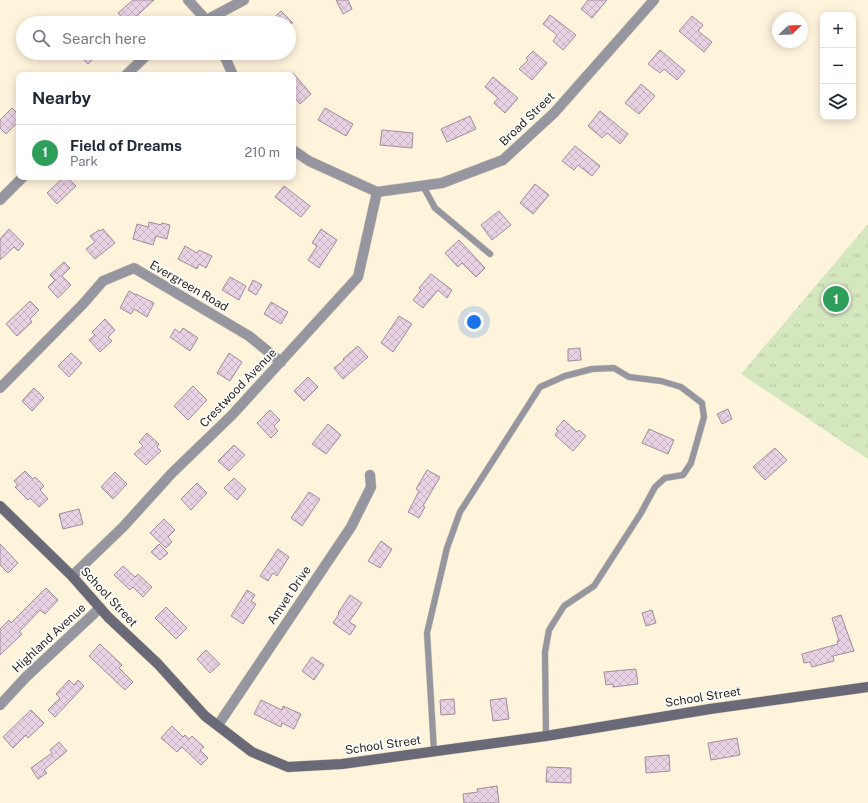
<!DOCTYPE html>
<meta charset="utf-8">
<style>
body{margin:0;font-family:"Public Sans",sans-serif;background:#f2f2f3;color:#1f2937}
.controls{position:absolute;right:12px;top:12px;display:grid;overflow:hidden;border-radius:8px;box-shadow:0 2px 10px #0003}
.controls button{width:36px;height:36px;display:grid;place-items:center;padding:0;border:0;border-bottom:1px solid #e0e1e3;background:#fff;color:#1f2937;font:20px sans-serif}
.compass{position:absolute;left:772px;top:12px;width:36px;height:36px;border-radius:50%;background:#fff;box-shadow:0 2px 10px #0003;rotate:67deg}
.you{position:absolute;left:474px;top:322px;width:14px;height:14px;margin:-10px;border:3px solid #fff;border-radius:50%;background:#1a73e8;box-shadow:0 0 0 6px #1a73e833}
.badge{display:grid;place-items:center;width:26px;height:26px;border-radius:50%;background:#367e7f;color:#fff;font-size:13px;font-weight:700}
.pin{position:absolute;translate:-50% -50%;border:2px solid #fff;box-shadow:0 1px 4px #0006}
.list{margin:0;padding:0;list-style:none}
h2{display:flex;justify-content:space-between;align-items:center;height:52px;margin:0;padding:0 16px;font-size:17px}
h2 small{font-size:13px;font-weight:400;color:#747a83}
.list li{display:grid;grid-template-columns:26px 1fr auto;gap:12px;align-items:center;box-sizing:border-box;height:56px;padding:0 16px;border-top:1px solid #e0e1e3}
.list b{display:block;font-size:15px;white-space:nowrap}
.list p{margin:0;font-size:13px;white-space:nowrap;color:#747a83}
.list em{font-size:13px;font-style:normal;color:#747a83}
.icon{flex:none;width:22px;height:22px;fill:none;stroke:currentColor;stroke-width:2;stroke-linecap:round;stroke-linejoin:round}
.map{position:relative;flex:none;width:868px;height:803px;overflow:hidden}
.search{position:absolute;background:#fff;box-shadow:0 2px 10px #0003;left:16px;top:16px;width:280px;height:44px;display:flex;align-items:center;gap:10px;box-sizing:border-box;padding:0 14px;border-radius:22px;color:#747a83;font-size:15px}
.panel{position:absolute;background:#fff;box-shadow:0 2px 10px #0003;left:16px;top:72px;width:280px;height:108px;border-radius:8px}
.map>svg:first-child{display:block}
</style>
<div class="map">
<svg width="868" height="803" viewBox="0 0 868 803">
<defs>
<pattern id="park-tufts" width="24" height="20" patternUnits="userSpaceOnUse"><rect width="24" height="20" fill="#d5e7bf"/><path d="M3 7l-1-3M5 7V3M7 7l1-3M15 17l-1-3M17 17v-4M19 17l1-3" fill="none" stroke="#b7c6a4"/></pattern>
<pattern id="building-cross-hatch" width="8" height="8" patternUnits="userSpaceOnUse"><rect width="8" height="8" fill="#e9d2e4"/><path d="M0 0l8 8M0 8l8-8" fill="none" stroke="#c8b4c3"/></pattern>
</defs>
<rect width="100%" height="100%" fill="#fef3db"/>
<!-- park -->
<path fill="url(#park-tufts)" d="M 868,224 L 868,459 L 741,374 Z"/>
<!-- building -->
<path fill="url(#building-cross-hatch)" stroke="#a18c9d" d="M 133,0 L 154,0 L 129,23 L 127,23 L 118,13 Z
M 336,0 L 348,0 L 352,9 L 343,14 Z
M 588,0 L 607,0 L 592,18 L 581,9 Z
M 281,11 L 293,23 L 268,23 Z
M 550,15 L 576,35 L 563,50 L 553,41 L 557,35 L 543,24 Z
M 692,16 L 703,25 L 698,31 L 712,42 L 704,52 L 679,31 Z
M 660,50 L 685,71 L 677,80 L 664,69 L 660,73 L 648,64 Z
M 533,51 L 547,63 L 532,80 L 519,69 L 528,60 L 526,58 Z
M 77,53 L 99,53 L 88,64 Z
M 293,73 L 311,94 L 300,104 L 293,96 Z
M 493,77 L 518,98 L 505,113 L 494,103 L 498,98 L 485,87 Z
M 641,84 L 655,96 L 639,114 L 625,103 Z
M 12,108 L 19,115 L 19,121 L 6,134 L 0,128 L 0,120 Z
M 325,108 L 353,124 L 346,136 L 318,120 Z
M 600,111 L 628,134 L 620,144 L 607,133 L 602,138 L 588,126 Z
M 470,116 L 476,129 L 447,142 L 441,129 Z
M 382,130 L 413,133 L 412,148 L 380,145 Z
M 575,146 L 600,166 L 592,176 L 578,165 L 574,170 L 562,161 Z
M 64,177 L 67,177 L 76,186 L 57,204 L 47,193 Z
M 535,184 L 549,195 L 533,214 L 520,203 Z
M 284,186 L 310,206 L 301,217 L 275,197 Z
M 499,211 L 511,225 L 492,240 L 481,225 Z
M 149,222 L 161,225 L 162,223 L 170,225 L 167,239 L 156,236 L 153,245 L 133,239 L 137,224 L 148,227 Z
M 9,229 L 24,244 L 18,251 L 14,247 L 0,260 L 0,239 Z
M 103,229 L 115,243 L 95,259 L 86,249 L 95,242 L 90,236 L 99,230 L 100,231 Z
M 321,229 L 337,240 L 319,268 L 308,260 L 317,246 L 312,243 Z
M 459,240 L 485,268 L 476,277 L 462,263 L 458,267 L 445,253 Z
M 185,246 L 197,253 L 199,250 L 212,256 L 206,268 L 199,264 L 197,269 L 178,259 Z
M 64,262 L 70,268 L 62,276 L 71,285 L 58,298 L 48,287 L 55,280 L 50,275 Z
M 431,274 L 452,290 L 447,298 L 438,290 L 423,308 L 413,300 L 421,290 L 419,288 Z
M 230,277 L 246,286 L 239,300 L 222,290 Z
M 253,280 L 262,285 L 256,295 L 248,290 Z
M 129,291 L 136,295 L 136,294 L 154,303 L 147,317 L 134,309 L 131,314 L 120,308 Z
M 30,301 L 39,310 L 30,319 L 32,322 L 17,336 L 6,324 Z
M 271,302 L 288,312 L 281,324 L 264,314 Z
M 399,316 L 412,324 L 393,352 L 381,343 Z
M 105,319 L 115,330 L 108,337 L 112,341 L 100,352 L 89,340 L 95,335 L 92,332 Z
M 183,328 L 198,338 L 190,351 L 170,337 L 175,329 L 180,333 Z
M 358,346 L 368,357 L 343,379 L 334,368 L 344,360 L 343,359 Z
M 580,348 L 581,360 L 568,361 L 568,349 Z
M 71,353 L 82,363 L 69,377 L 58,366 Z
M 229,353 L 242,362 L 230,381 L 217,373 Z
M 308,377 L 318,387 L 304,401 L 294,391 Z
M 193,386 L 207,400 L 188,420 L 174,406 Z
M 34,388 L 44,398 L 32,411 L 22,401 Z
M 728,409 L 732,419 L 722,424 L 717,414 Z
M 270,410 L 280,420 L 274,426 L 278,431 L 271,438 L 257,423 Z
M 564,420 L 577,432 L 579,430 L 586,436 L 573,451 L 555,435 L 558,431 L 556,429 Z
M 328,424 L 341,435 L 326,454 L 312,444 Z
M 649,429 L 674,440 L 668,454 L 642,443 Z
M 147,433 L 159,444 L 157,447 L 161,451 L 146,465 L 134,454 L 143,446 L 139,442 Z
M 234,445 L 245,455 L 229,471 L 218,461 Z
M 775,448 L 787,460 L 765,480 L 753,467 Z
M 427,470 L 440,477 L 423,506 L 425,507 L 419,518 L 408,512 L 419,491 L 416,489 Z
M 25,471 L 33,479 L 35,477 L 44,486 L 40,490 L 48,499 L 39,507 L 30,498 L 28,500 L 15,487 L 18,485 L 14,481 Z
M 115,472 L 127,484 L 113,499 L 101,487 Z
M 234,478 L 246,489 L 237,500 L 224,488 Z
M 197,483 L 207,493 L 191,510 L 181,499 Z
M 309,492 L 320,499 L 302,526 L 291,518 Z
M 79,509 L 83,524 L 63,529 L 59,514 Z
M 164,519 L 175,530 L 168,537 L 172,542 L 166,548 L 150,533 Z
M 381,541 L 392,549 L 380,568 L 368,561 Z
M 0,544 L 18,563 L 8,573 L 0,565 Z
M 159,544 L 168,553 L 160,560 L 151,552 Z
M 278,549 L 289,557 L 277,576 L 273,573 L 268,581 L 260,576 Z
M 123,566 L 135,577 L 138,574 L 152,587 L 143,597 L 133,587 L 130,590 L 114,575 Z
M 46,588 L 58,600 L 45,614 L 40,610 L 19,632 L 22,634 L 0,655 L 0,629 L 9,620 L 11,623 Z
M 247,590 L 255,595 L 251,601 L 256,604 L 243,624 L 231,616 Z
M 350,595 L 362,603 L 349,622 L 356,626 L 350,635 L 333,623 L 339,614 L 338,613 Z
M 166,607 L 187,628 L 176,639 L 155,618 Z
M 652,610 L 656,623 L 646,626 L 642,613 Z
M 841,615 L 854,651 L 833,656 L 834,661 L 812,667 L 810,662 L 804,663 L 802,654 L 838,644 L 837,641 L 839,641 L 832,618 Z
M 100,644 L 122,665 L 119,668 L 133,682 L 125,690 L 89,656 Z
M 206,650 L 220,664 L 210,673 L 197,659 Z
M 312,657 L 324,665 L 314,680 L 302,671 Z
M 636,669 L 638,684 L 613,687 L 613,684 L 606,685 L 604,672 Z
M 69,680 L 74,685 L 78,680 L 84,686 L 55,717 L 48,710 L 60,698 L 56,694 Z
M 506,698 L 509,719 L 493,721 L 490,700 Z
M 454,699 L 455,714 L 441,715 L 440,700 Z
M 261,700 L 282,710 L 283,706 L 301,714 L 294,729 L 282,723 L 281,727 L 254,714 Z
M 31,710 L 44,723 L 28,738 L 26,735 L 13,748 L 3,737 Z
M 172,726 L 183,737 L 185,735 L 189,739 L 192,736 L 204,747 L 200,750 L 208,758 L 201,765 L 182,747 L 177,752 L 161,738 Z
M 737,738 L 740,755 L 711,760 L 708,743 Z
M 59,742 L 67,751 L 44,770 L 47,773 L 38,779 L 31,768 L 52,753 L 50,750 Z
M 669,755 L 670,771 L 646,773 L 645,757 Z
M 547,767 L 571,768 L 571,783 L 546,782 Z
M 497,786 L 499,803 L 464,803 L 463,794 L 478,792 L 477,789 Z"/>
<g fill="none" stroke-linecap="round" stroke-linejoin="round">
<!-- lane casing -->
<g stroke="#d8cfb9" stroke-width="7">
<path id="lane" d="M 423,186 L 435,208 L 490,254
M 434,751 L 427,633 L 447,548 L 460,512 L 540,387 L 565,376 L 592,369 L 614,368 L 629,377 L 661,381 L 681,387 L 702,403 L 704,417 L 691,463 L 683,475 L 665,478 L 655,487 L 641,513 L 594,586 L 564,606 L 549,630 L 545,652 L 546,736"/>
</g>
<!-- street casing -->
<g stroke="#d8cfb9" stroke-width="11">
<path id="street" d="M 188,0 L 209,23
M 201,23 L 244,0
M 223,53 L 233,75
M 126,75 L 149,53
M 293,150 L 309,161 L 377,192 L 442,183 L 503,160 L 554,113 L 654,0
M 0,200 L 23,177
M 0,388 L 83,304 L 103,281 L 134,268 L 249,336 L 281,362
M 72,576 L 123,527 L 172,473 L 232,415 L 358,277 L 377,192
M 0,705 L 26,677 L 100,608
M 218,725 L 351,527 L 371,487 L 370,475"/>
</g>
<!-- secondary casing -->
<g stroke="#d8cfb9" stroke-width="11">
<path id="secondary" d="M 0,506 L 72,576 L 108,617 L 158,664 L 205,716 L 252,752 L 288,767 L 342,764 L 546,736 L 710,709 L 868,687"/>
</g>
<!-- lane -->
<use href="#lane" stroke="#9696a0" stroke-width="6"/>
<!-- street -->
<use href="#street" stroke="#9696a0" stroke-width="10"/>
<!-- secondary -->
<use href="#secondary" stroke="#696978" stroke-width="10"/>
</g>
<g text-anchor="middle" stroke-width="3.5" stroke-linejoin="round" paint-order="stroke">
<!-- street labels -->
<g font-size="12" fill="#2d291f" stroke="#fff">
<text transform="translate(527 119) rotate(-44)" y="4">Broad Street</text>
<text transform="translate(189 286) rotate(30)" y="4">Evergreen Road</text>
<text transform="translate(238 388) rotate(-46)" y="4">Crestwood Avenue</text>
<text transform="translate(289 595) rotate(-56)" y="4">Amvet Drive</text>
<text transform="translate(109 597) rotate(47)" y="4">School Street</text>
<text transform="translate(49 638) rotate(-43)" y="4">Highland Avenue</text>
<text transform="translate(703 697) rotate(-9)" y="4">School Street</text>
<text transform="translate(383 745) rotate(-8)" y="4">School Street</text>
</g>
</g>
</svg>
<div class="controls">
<button>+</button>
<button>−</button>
<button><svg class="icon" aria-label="layers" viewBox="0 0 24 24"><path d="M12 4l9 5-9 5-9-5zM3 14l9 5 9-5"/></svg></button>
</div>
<svg class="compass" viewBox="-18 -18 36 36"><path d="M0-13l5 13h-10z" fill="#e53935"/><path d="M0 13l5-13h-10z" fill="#747a83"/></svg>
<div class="you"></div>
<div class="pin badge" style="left:836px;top:299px;background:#2e9e5b">1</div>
<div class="search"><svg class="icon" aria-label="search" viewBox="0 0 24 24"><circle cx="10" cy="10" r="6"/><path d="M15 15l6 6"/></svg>Search here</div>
<section class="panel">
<h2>Nearby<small></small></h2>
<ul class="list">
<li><span class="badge" style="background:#2e9e5b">1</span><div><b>Field of Dreams</b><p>Park</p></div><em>210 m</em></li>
</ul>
</section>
</div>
